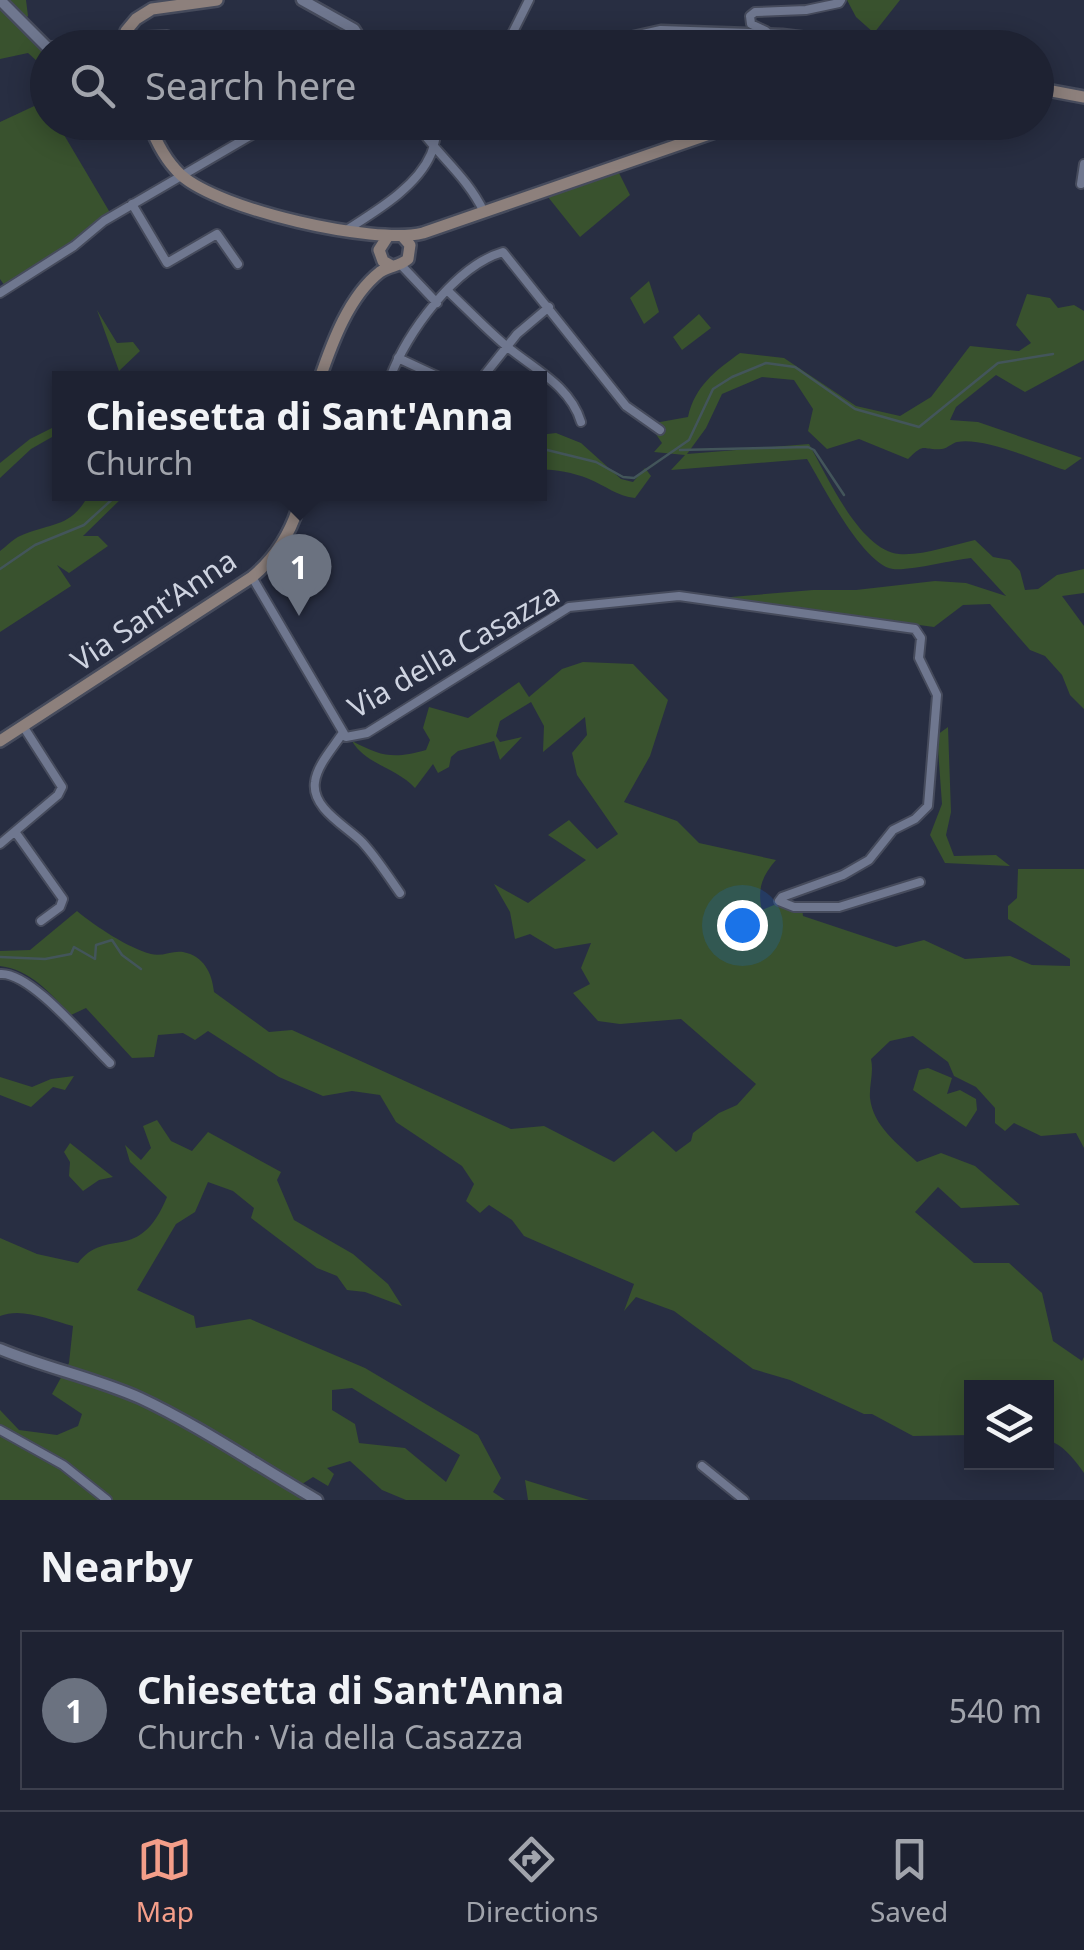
<!DOCTYPE html>
<meta charset="utf-8">
<style>
body{margin:0;font-family:"Noto Sans",sans-serif;background:#262a3a;color:#f1f3f6}
.controls{position:absolute;right:30px;bottom:30px;display:grid;overflow:hidden;border-radius:0px;box-shadow:0 5px 25px #0003}
.controls button{width:90px;height:90px;display:grid;place-items:center;padding:0;border:0;border-bottom:2px solid #3c3f4d;background:#1e2232;color:#f1f3f6;font:50px sans-serif}
.you{position:absolute;left:742px;top:925px;width:35px;height:35px;margin:-25px;border:8px solid #fff;border-radius:50%;background:#1a73e8;box-shadow:0 0 0 15px #1a73e833}
.badge{display:grid;place-items:center;width:65px;height:65px;border-radius:50%;background:#f49e89;color:#fff;font-size:32px;font-weight:700}
.pin{position:absolute;translate:-50% -82px;filter:drop-shadow(0 2px 5px #0008)}
.pin::after{content:'';position:absolute;top:52px;width:35px;height:30px;background:inherit;clip-path:polygon(0 0,100% 0,50% 100%)}
.popup{position:absolute;left:52px;top:371px;width:495px;height:130px;box-sizing:border-box;display:grid;place-content:center;border-radius:0px;background:#1e2232;filter:drop-shadow(0 2px 8px #0005);font-size:32px;white-space:nowrap;color:#a1a4ac}
.popup b{font-size:38px;color:#f1f3f6}
.popup::after{content:'';position:absolute;left:50%;top:100%;margin-left:-20px;border:20px solid transparent;border-top-color:#1e2232}
.list{margin:0;padding:0;list-style:none}
h2{display:flex;justify-content:space-between;align-items:center;height:130px;margin:0;padding:0 40px;font-size:42px}
h2 small{font-size:32px;font-weight:400;color:#a1a4ac}
.list li{display:grid;grid-template-columns:65px 1fr auto;gap:30px;align-items:center;box-sizing:border-box;height:160px;margin:0 20px 20px;padding:0 20px;border:2px solid #3c3f4d;border-radius:0px}
.list b{display:block;font-size:38px;white-space:nowrap}
.list p{margin:0;font-size:32px;white-space:nowrap;color:#a1a4ac}
.list em{font-size:32px;font-style:normal;color:#a1a4ac}
.icon{flex:none;width:55px;height:55px;fill:none;stroke:currentColor;stroke-width:2;stroke-linecap:round;stroke-linejoin:round}
.map{position:relative;flex:none;width:1084px;height:1500px;overflow:hidden}
.search{position:absolute;background:#1e2232;box-shadow:0 5px 25px #0003;left:30px;right:30px;top:30px;height:110px;display:flex;align-items:center;gap:25px;box-sizing:border-box;padding:0 35px;border-radius:55px;color:#a1a4ac;font-size:38px}
.sheet{height:310px;background:#1e2232}
nav{display:flex;justify-content:space-around;align-items:center;box-sizing:border-box;height:140px;border-top:2px solid #3c3f4d;background:#1e2232;font-size:28px;color:#a1a4ac}
nav a{display:grid;justify-items:center;gap:5px}
nav .on{color:#f49e89}
.map>svg:first-child{display:block}
</style>
<div class="map">
<svg width="1084" height="1500" viewBox="0 0 1084 1500">
<rect width="100%" height="100%" fill="#282e42"/>
<!-- green -->
<path fill="#39522e" fill-rule="evenodd" d="M 0,0 L 26,0 L 28,16 L 24,20 L 48,46 L 43,61 L 38,62 L 28,53 L 0,59 Z
M 847,0 L 900,0 L 874,33 L 856,17 Z
M 45,101 L 48,122 L 57,123 L 112,216 L 7,289 L 0,279 L 0,122 Z
M 619,173 L 630,195 L 580,237 L 548,197 Z
M 649,281 L 659,312 L 644,324 L 630,298 Z
M 1027,294 L 1050,298 L 1058,308 L 1074,305 L 1084,311 L 1084,360 L 1025,392 L 996,375 L 956,407 L 950,420 L 978,422 L 1082,458 L 1065,470 C 1037,461 985,437 957,442 C 952,443 948,448 942,449 C 922,451 926,441 908,459 L 859,439 L 827,449 L 808,431 L 813,409 L 794,380 L 762,377 L 722,394 L 706,428 L 687,454 L 809,444 C 827,475 859,550 899,554 C 922,556 952,545 975,540 L 993,557 L 1010,560 L 1020,571 L 1025,590 L 1038,589 L 1057,575 L 1084,569 L 1084,593 L 1062,596 L 1084,626 L 1084,709 L 1070,695 L 1062,675 L 1045,656 L 1030,650 L 990,604 L 963,605 L 934,627 L 719,598 L 813,590 L 856,590 L 935,581 L 966,583 L 1006,596 L 971,558 C 952,560 910,571 893,569 C 863,565 822,484 807,459 L 671,470 L 685,455 L 654,452 L 662,443 L 649,424 L 688,417 C 695,386 715,371 740,353 L 784,358 L 856,406 L 900,416 L 931,397 L 970,346 L 1019,351 L 1031,343 L 1016,325 Z
M 97,310 L 117,343 L 133,342 L 140,351 L 119,371 Z
M 699,314 L 711,328 L 682,350 L 673,337 Z
M 59,406 L 59,433 L 31,449 L 0,478 L 0,463 L 30,439 L 56,426 Z
M 556,433 L 581,443 L 621,479 L 633,482 L 645,468 L 651,476 L 635,498 C 617,496 606,486 589,479 C 572,472 557,470 539,469 L 539,435 Z
M 89,494 L 126,494 L 83,536 L 98,536 L 108,546 L 69,573 L 57,565 L 71,586 L 0,632 L 0,551 C 7,546 13,539 20,536 C 51,522 71,529 89,494 Z
M 583,662 L 633,664 L 668,700 L 650,756 L 624,802 L 677,821 L 699,843 L 776,860 C 762,876 757,889 762,910 L 786,900 L 802,907 L 803,916 L 896,947 L 924,940 L 965,959 L 1010,956 L 1032,965 L 1070,966 L 1070,959 L 1008,919 L 1008,906 L 1017,898 L 1018,869 L 1084,869 L 1084,1148 L 1076,1133 L 1041,1136 L 1014,1123 L 1005,1131 L 995,1123 L 995,1108 L 976,1087 L 954,1076 L 948,1062 L 913,1036 L 890,1041 L 871,1059 C 874,1073 869,1085 870,1098 C 873,1126 898,1144 917,1162 L 941,1153 L 975,1166 L 1020,1205 L 961,1208 L 938,1187 L 915,1212 L 974,1263 L 1009,1263 L 1042,1293 L 1053,1341 L 1082,1361 L 1084,1357 L 1084,1473 C 1075,1460 1063,1444 1047,1440 L 1046,1388 L 972,1388 L 971,1435 L 913,1436 L 872,1414 L 864,1414 L 790,1380 L 753,1369 L 674,1311 L 636,1297 L 624,1311 L 634,1284 L 524,1236 L 512,1220 L 489,1205 L 480,1213 L 466,1201 L 474,1184 L 462,1166 L 396,1122 L 380,1095 L 352,1091 L 323,1096 L 279,1077 L 208,1031 L 195,1040 L 183,1033 L 158,1035 L 154,1057 L 132,1058 L 86,1008 L 71,1015 C 50,993 31,970 0,966 L 0,951 L 30,950 L 77,911 C 95,926 128,948 151,954 C 162,957 173,950 183,952 C 204,956 212,973 214,992 L 269,1032 L 292,1030 L 511,1129 L 544,1126 L 614,1162 L 653,1131 L 676,1152 L 691,1141 L 693,1133 L 719,1113 L 737,1105 L 756,1084 L 681,1019 L 620,1024 L 598,1021 L 573,993 L 590,984 L 581,968 L 591,943 L 555,949 L 530,934 L 515,939 L 510,912 L 494,884 L 528,903 L 586,860 L 548,835 L 569,820 L 597,849 L 618,834 L 577,775 L 572,753 L 587,735 L 585,717 L 543,752 L 544,726 L 531,702 L 500,721 L 496,736 L 500,742 L 522,737 L 500,760 L 494,741 L 458,751 L 451,757 L 449,767 L 438,773 L 433,764 L 415,788 C 397,768 365,764 352,741 C 382,757 394,759 426,750 L 430,740 L 423,728 L 429,707 L 468,718 L 519,682 L 529,697 L 562,669 Z
M 948,727 L 951,812 L 946,835 L 954,856 L 996,855 L 1010,866 L 945,863 L 930,835 L 942,804 L 937,735 Z
M 928,1068 L 952,1078 L 947,1094 L 960,1090 L 976,1099 L 977,1110 L 966,1127 L 913,1090 L 919,1070 Z
M 74,1076 L 65,1090 L 53,1087 L 31,1107 L 0,1095 L 0,1077 L 32,1087 L 51,1079 Z
M 157,1120 L 171,1141 L 192,1151 L 208,1132 L 281,1172 L 277,1180 L 294,1220 L 353,1254 L 388,1284 L 402,1306 L 365,1292 L 347,1290 L 337,1276 L 317,1268 L 251,1218 L 254,1208 L 233,1191 L 208,1182 L 195,1212 L 176,1224 L 137,1290 L 194,1316 L 196,1328 L 250,1319 L 365,1368 L 478,1435 L 501,1478 L 493,1492 L 505,1500 L 406,1500 L 382,1490 L 350,1461 L 327,1468 L 334,1474 L 328,1486 L 313,1477 L 293,1490 L 310,1500 L 0,1500 L 0,1410 L 19,1430 L 57,1435 L 78,1426 L 82,1414 L 52,1394 L 69,1363 L 73,1326 C 50,1320 22,1307 0,1316 L 0,1238 L 37,1254 L 78,1263 C 107,1226 139,1265 167,1197 L 130,1162 L 125,1145 L 141,1160 L 151,1148 L 143,1126 ZM 352,1388 L 460,1455 L 446,1482 L 405,1448 L 359,1443 L 355,1424 L 332,1410 L 332,1390 Z
M 70,1143 L 113,1177 L 99,1180 L 83,1191 L 69,1176 L 70,1162 L 64,1152 Z
M 525,1480 L 589,1500 L 528,1500 Z"/>
<g fill="none" stroke-linecap="round" stroke-linejoin="round">
<!-- stream -->
<path stroke="#43555a" stroke-width="2.5" d="M 539,448 L 596,462 L 623,477 L 634,478 L 689,440 L 713,389 L 732,377 L 766,363 L 795,367 L 855,409 L 919,427 L 998,363 L 1053,354
M 680,450 L 808,447 L 814,450 L 844,495
M 0,569 L 35,545 L 84,525 L 118,494
M 0,957 L 45,959 L 71,954 L 74,947 L 95,959 L 96,945 L 112,940 L 122,955 L 141,969"/>
<!-- minor casing -->
<g stroke="#464b5c" stroke-width="12">
<path id="minor" d="M 766,31 L 751,24 L 750,16 L 755,12 L 806,10 L 839,3 L 841,0
M 124,37 L 167,35 L 197,48
M 505,48 L 529,0
M 415,122 C 438,156 466,175 484,212
M 362,133 L 364,122
M 1081,184 L 1084,164
M 132,204 L 167,263 L 217,234 L 238,264
M 348,229 C 376,211 417,187 431,154 C 435,144 436,133 439,122
M 401,265 L 437,303
M 448,291 C 467,309 485,328 505,345 C 532,368 570,385 581,422
M 0,293 L 74,246 L 104,221 L 274,122
M 398,358 L 441,378
M 390,378 C 406,334 455,266 503,252 L 626,406 L 660,430
M 482,378 L 517,334 L 549,307
M 252,577 L 346,737 L 367,733 L 569,607 L 679,596 L 915,629 L 921,638 L 919,658 L 937,695 L 928,806 L 915,819 L 893,830 L 869,860 L 843,875 L 782,897 L 779,901 L 794,907 L 839,907 L 920,882
M 342,734 C 333,748 317,765 315,782 C 311,808 346,826 362,842 C 376,857 388,876 400,893
M 16,833 L 63,899 L 60,907 L 41,921
M 0,844 L 58,795 L 62,787 L 23,726
M 0,974 C 30,971 87,1041 110,1063
M 0,1430 L 63,1465 L 107,1500
M 702,1466 L 744,1500"/>
</g>
<!-- tertiary casing -->
<g stroke="#464b5c" stroke-width="15">
<path id="tertiary" d="M 0,0 L 48,48
M 302,0 L 354,29 L 366,48
M 48,48 L 124,40
M 585,48 L 661,31 L 782,35 L 891,48
M 0,1349 C 46,1368 95,1378 140,1398 C 200,1426 259,1467 317,1500"/>
</g>
<!-- secondary casing -->
<g stroke="#464b5c" stroke-width="16">
<path id="secondary" d="M 126,48 L 126,31 L 136,19 L 152,9 L 217,0
M 1036,88 L 1084,97
M 149,122 C 156,142 166,161 181,175 C 220,210 374,245 423,233 L 744,122
M 388,236 L 379,250 L 383,261 L 390,265
M 320,378 C 332,343 349,296 380,272 C 390,265 399,267 408,259 L 410,245 L 403,237
M 0,741 L 252,577 C 279,555 294,527 302,494"/>
</g>
<!-- minor -->
<use href="#minor" stroke="#6f778f" stroke-width="8"/>
<!-- tertiary -->
<use href="#tertiary" stroke="#6f778f" stroke-width="10"/>
<!-- secondary -->
<use href="#secondary" stroke="#8d807c" stroke-width="11"/>
</g>
<g text-anchor="middle" stroke-width="10" stroke-linejoin="round" paint-order="stroke">
<!-- street labels -->
<g font-size="30" fill="#ced3e0" stroke="#282e42">
<text transform="translate(154 611) rotate(-34)" y="10">Via Sant'Anna</text>
<text transform="translate(454 651) rotate(-30)" y="10">Via della Casazza</text>
</g>
</g>
</svg>
<div class="controls">
<button><svg class="icon" aria-label="layers" viewBox="0 0 24 24"><path d="M12 4l9 5-9 5-9-5zM3 14l9 5 9-5"/></svg></button>
</div>
<div class="you"></div>
<div class="pin badge" style="left:299px;top:616px;background:#6b7280">1</div>
<div class="popup"><b>Chiesetta di Sant'Anna</b>Church</div>
<div class="search"><svg class="icon" aria-label="search" viewBox="0 0 24 24"><circle cx="10" cy="10" r="6"/><path d="M15 15l6 6"/></svg>Search here</div>
</div>
<section class="sheet">
<h2>Nearby<small></small></h2>
<ul class="list">
<li><span class="badge" style="background:#6b7280">1</span><div><b>Chiesetta di Sant'Anna</b><p>Church · Via della Casazza</p></div><em>540 m</em></li>
</ul>
</section>
<nav>
<a class="on"><svg class="icon" aria-label="map" viewBox="0 0 24 24"><path d="M3 6l6-2 6 2 6-2v14l-6 2-6-2-6 2zM9 4v14M15 6v14"/></svg>Map</a>
<a><svg class="icon" aria-label="directions" viewBox="0 0 24 24"><path d="M12 3l9 9-9 9-9-9zM9 14v-3h6M13 9l2 2-2 2"/></svg>Directions</a>
<a><svg class="icon" aria-label="saved" viewBox="0 0 24 24"><path d="M7 4h10v16l-5-4-5 4z"/></svg>Saved</a>
</nav>
